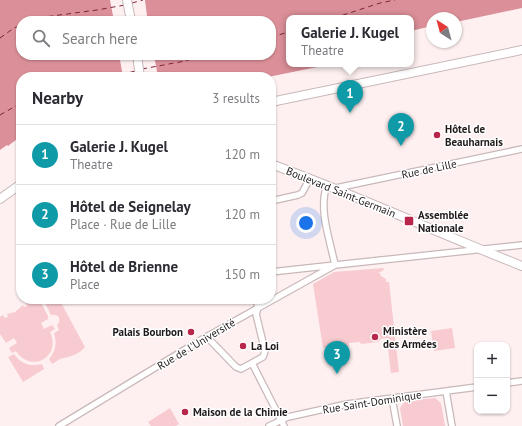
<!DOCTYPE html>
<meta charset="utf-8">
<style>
body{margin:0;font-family:"PT Sans",sans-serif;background:#f2f2f3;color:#2b2b33}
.controls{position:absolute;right:12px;bottom:12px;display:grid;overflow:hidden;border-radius:8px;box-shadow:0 1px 3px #0004}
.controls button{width:36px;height:36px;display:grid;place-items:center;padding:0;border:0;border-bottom:1px solid #e1e1e2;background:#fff;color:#2b2b33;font:20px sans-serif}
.compass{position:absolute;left:426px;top:12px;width:36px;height:36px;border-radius:50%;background:#fff;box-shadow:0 1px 3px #0004;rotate:324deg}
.you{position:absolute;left:306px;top:223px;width:14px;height:14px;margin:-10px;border:3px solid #fff;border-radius:50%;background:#1a73e8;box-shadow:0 0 0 6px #1a73e833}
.badge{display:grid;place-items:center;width:26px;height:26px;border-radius:50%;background:#7c3aed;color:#fff;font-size:13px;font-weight:700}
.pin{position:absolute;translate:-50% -33px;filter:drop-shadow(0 1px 2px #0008)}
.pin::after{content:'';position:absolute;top:21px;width:14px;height:12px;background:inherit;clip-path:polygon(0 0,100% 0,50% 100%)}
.popup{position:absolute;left:286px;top:15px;width:128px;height:52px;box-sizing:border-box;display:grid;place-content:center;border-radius:8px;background:#fff;filter:drop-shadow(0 1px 3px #0005);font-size:13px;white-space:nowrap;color:#7c7c81}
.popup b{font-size:15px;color:#2b2b33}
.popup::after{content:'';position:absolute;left:50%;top:100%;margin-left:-8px;border:8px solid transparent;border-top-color:#fff}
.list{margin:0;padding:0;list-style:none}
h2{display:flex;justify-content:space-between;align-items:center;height:52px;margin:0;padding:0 16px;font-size:17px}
h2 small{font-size:13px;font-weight:400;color:#7c7c81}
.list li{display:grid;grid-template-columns:26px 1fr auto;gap:12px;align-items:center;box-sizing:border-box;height:60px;padding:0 16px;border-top:1px solid #e1e1e2}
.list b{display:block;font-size:15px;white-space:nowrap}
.list p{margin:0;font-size:13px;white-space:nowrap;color:#7c7c81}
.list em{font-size:13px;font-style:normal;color:#7c7c81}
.icon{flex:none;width:22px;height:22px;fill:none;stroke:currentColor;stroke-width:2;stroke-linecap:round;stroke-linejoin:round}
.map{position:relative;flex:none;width:522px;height:426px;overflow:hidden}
.search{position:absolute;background:#fff;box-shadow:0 1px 3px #0004;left:16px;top:16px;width:260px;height:44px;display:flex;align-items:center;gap:10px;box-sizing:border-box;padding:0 14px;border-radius:16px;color:#7c7c81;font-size:15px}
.panel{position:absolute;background:#fff;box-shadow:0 1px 3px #0004;left:16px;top:72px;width:260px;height:232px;border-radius:16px}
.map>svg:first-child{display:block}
</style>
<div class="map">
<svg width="522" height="426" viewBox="0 0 522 426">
<rect width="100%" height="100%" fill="#fef0f1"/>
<!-- green -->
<path fill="#f7cbcf" d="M 384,268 L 383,271 L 379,272 L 381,276 L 386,279 L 386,282 L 389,282 L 399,372 L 391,373 L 387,340 L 385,338 L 381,339 L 378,342 L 361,344 L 360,342 L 349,343 L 349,346 L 331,349 L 329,347 L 323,348 L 313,284 L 334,272 Z
M 33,299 L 39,299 L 48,316 L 48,319 L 41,323 L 44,329 L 52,325 L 55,329 L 50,332 C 62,357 31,374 16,351 L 12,353 L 9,348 L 17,343 L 14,338 L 6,343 L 0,334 L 0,317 L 3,315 L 5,318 L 8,317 L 7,314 L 15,312 L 23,305 L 24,307 L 27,306 L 26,303 Z
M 43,299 L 59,299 L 85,347 C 79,354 72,356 64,358 C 60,358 56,362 52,364 L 49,359 C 56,351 57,343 54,333 L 59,330 L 57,325 C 62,320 59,313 51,315 Z
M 452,328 L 455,348 L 434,351 L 431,331 Z
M 14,354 C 21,364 30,367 42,364 L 44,369 L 23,382 L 8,357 Z
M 435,398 L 441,403 L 445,426 L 403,426 L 400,408 L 405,401 Z
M 170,408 L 179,424 L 176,426 L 151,426 L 148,422 Z"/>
<!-- water -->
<path fill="#db8f98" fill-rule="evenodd" d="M 0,0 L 522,0 L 522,8 L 456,22 L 456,18 L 432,18 L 432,26 L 411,31 L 411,18 L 289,18 L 289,64 L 321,64 L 322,66 L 268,77 L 21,77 L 21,136 L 8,146 L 7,145 L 0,150 ZM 21,21 L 271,21 L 271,55 L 21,55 Z"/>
<!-- pier -->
<path fill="#fef0f1" d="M 110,0 L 145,0 L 147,16 L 149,16 L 150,18 L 148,19 L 149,21 L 114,21 Z
M 119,55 L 154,55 L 158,77 L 123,77 L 120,60 L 118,60 L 117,56 Z"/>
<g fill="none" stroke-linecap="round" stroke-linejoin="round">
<!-- ferry -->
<path stroke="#7f2638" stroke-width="1" stroke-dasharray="5 4" stroke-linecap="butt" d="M 132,3 L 143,0
M 334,18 L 380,3 L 395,0
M 31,21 L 37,18 L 97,10 L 125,5
M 271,37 L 289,32
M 0,38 L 14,28 L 21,25
M 142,69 L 185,61 L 204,55
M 113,77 L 135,71
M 0,115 L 21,103"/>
<!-- minor casing -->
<g stroke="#c9b8b9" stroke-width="8">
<path id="minor" d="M 336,188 L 522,149
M 271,201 L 298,195 L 302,193 L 310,178
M 271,272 L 335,265 C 330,240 318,209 327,185
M 207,337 L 236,367 L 241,369 L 263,357 L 265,351 L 256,314 L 258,308 L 256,299
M 252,363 L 284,426
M 507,383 L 522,381
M 446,391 L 452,426
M 392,398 L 397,426
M 59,426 L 199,341 L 335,265 L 522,245
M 269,426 L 288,417 L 347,404 L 477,387"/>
</g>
<!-- primary casing -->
<g stroke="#c9b8b9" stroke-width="10">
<path id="primary" d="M 127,0 L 131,21
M 137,55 L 140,77
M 271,102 L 522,50
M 271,164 C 356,195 438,233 522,266
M 0,199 L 21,184"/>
</g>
<!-- minor -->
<use href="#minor" stroke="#fff" stroke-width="5.5"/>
<!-- primary -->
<use href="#primary" stroke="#fff" stroke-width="8"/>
</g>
<!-- markers -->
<g fill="#b8274b" stroke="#fff" stroke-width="1.5">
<circle cx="437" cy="135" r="4"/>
<rect x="404" y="216" width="10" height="10" rx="2"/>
<circle cx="191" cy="332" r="4"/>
<circle cx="375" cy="337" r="4"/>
<circle cx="243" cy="346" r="4"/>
<circle cx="185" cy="412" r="4"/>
</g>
<g text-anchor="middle" stroke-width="3" stroke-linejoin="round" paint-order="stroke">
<!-- poi labels -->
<g font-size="11" font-weight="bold" fill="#1f191a" stroke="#fff" text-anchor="start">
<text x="445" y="133">Hôtel de<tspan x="445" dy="13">Beauharnais</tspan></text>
<text x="418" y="219">Assemblée<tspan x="418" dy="13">Nationale</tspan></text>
<text x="383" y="335">Ministère<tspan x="383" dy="13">des Armées</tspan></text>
<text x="183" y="336" text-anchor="end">Palais Bourbon</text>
<text x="251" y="350">La Loi</text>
<text x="193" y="416">Maison de la Chimie</text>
</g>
<!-- street labels -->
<g font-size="11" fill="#1f191a" stroke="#fff">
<text transform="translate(429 169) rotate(-12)" y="4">Rue de Lille</text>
<text transform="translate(341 192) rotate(22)" y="4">Boulevard Saint-Germain</text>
<text transform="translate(196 344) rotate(-31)" y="4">Rue de l'Université</text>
<text transform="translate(372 402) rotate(-9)" y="4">Rue Saint-Dominique</text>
</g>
</g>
</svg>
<div class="controls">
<button>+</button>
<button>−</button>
</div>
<svg class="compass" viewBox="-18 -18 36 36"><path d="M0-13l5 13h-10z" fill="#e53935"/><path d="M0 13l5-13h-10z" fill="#7c7c81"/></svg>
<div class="you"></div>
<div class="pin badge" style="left:350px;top:113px;background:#0f9aa8">1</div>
<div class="popup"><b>Galerie J. Kugel</b>Theatre</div>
<div class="pin badge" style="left:401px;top:146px;background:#0f9aa8">2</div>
<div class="pin badge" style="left:337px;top:374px;background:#0f9aa8">3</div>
<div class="search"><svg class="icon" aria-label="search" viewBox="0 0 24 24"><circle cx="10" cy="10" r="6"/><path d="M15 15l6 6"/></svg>Search here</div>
<section class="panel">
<h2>Nearby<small>3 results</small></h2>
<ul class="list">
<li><span class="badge" style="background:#0f9aa8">1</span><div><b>Galerie J. Kugel</b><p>Theatre</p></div><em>120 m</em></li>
<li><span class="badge" style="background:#0f9aa8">2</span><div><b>Hôtel de Seignelay</b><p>Place · Rue de Lille</p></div><em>120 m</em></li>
<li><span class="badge" style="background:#0f9aa8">3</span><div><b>Hôtel de Brienne</b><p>Place</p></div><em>150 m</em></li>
</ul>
</section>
</div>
